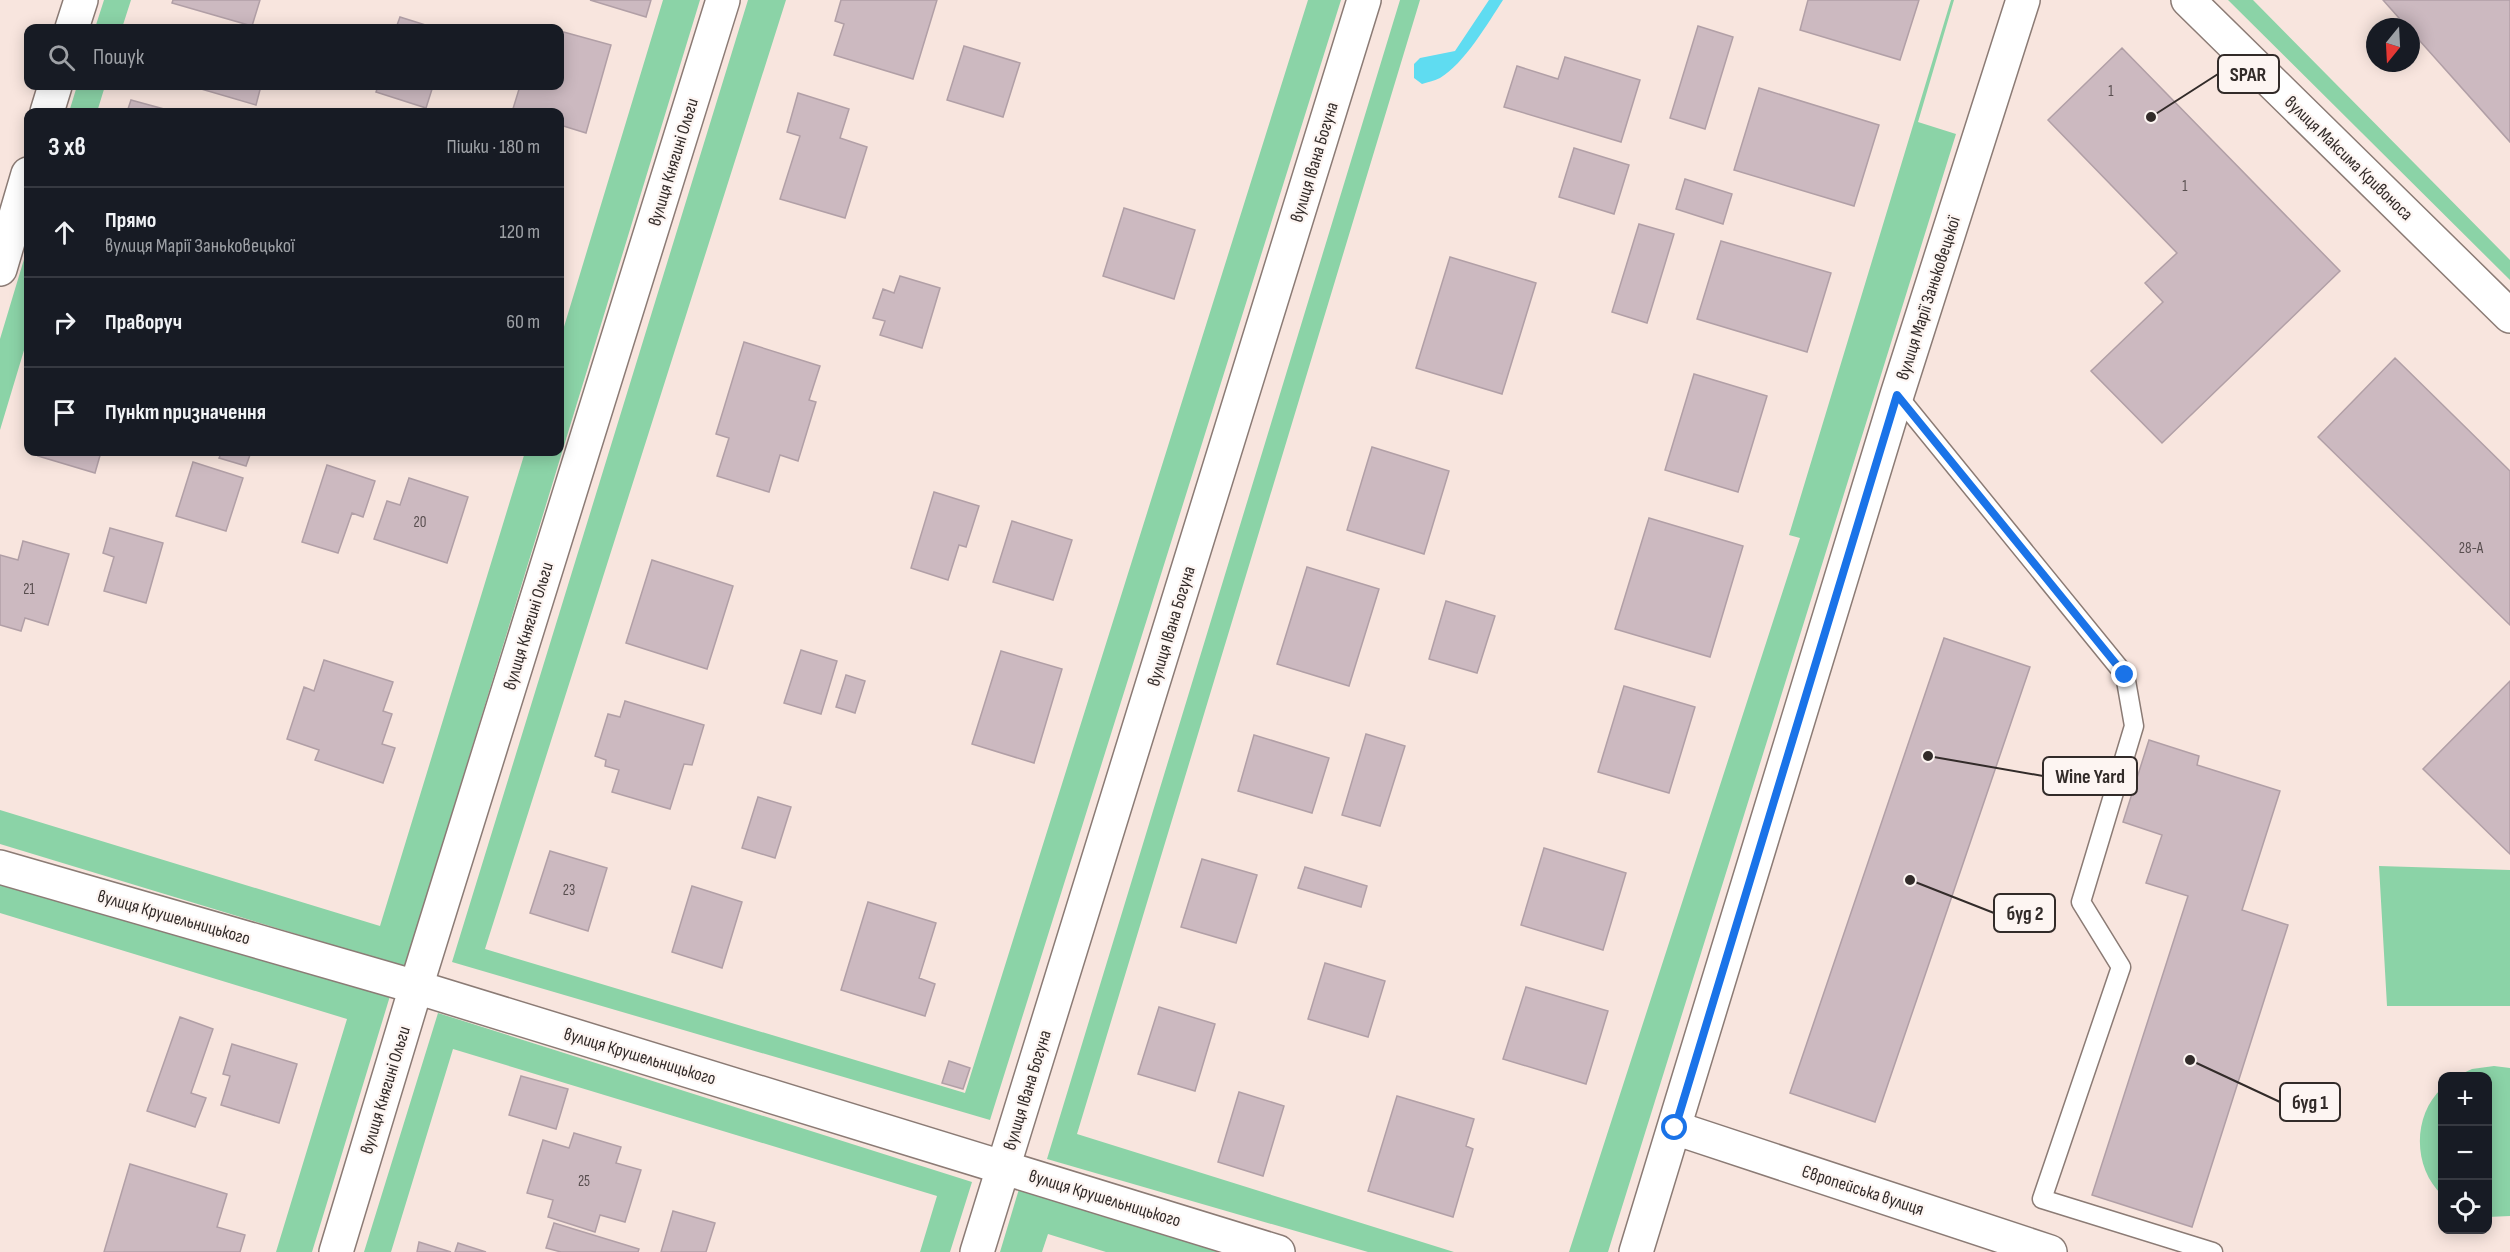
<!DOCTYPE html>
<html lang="uk">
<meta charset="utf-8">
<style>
body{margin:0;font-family:"Sofia Sans Condensed",sans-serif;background:#20242c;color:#f1f3f6}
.controls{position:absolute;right:18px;bottom:18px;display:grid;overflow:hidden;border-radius:12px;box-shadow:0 3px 15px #0003}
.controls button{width:54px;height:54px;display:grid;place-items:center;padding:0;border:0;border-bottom:2px solid #363941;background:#171b24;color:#f1f3f6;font:30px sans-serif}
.compass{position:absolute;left:2366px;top:18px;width:54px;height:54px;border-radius:50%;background:#171b24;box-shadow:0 3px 15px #0003;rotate:198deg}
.stop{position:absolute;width:18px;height:18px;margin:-14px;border:4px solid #1a73e8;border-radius:50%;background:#fff}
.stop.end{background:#1a73e8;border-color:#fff;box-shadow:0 2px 6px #0008}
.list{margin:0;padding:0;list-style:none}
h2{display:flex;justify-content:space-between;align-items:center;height:78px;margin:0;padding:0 24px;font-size:26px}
h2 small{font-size:20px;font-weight:400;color:#9ea1a6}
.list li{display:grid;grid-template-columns:39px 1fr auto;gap:18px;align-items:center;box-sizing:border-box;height:90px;padding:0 24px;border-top:2px solid #363941}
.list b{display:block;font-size:22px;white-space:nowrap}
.list p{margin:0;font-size:20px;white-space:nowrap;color:#9ea1a6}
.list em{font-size:20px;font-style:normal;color:#9ea1a6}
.icon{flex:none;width:33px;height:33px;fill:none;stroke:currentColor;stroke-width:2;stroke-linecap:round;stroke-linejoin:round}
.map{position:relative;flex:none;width:2510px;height:1252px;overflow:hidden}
.search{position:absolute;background:#171b24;box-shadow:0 3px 15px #0003;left:24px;top:24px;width:540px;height:66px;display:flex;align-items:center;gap:15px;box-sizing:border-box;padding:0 21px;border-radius:12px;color:#9ea1a6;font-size:22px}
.panel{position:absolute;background:#171b24;box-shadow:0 3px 15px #0003;left:24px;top:108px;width:540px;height:348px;border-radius:12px}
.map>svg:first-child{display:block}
</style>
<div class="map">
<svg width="2510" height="1252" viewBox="0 0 2510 1252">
<rect width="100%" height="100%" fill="#f8e5de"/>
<!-- green -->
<path fill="#8bd3a7" d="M 104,0 L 131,0 L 122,28 L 95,28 Z
M 663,0 L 700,0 L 405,967 L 0,844 L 0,810 L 380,926 L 525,452 L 560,452 L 560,340 Z
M 748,0 L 786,0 L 485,949 L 965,1093 L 1308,0 L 1341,0 L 990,1120 L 452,962 Z
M 1400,0 L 1420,0 L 1077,1134 L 1454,1252 L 1368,1252 L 1047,1159 Z
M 1951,0 L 1954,0 L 1918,122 L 1956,134 L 1608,1252 L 1569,1252 L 1800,538 L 1789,535 Z
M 2228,0 L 2253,0 L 2510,260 L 2510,280 Z
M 77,86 L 105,86 L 97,112 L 69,112 Z
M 28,246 L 28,337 L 0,430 L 0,339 Z
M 2379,866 L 2510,870 L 2510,1006 L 2387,1006 Z
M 0,881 L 390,996 L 312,1252 L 276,1252 L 347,1019 L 0,913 Z
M 438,1013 L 972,1182 L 950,1252 L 920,1252 L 937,1196 L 453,1049 L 391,1252 L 364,1252 Z
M 2494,1066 L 2510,1068 L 2510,1216 L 2488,1217 L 2488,1076 L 2457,1076 L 2472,1069 Z
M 2442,1088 L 2442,1195 C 2413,1168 2412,1116 2442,1088 Z
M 1019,1189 L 1221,1252 L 1106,1252 L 1048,1234 L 1042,1252 L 1000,1252 Z"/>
<!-- water -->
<path fill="#5fdcf1" d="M 1489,0 L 1503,0 C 1488,23 1464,64 1440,78 C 1434,81 1427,82 1422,84 L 1414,78 L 1414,64 L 1420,58 L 1455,51 Z"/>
<!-- building -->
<path fill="#ccb9c0" stroke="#b19fa6" stroke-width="1.5" d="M 173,0 L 260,0 L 252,26 L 172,3 Z
M 590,0 L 651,0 L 646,17 Z
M 841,0 L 937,0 L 913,79 L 834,55 L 844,24 L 835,21 Z
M 1808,0 L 1919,0 L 1900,60 L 1800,30 Z
M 2383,0 L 2510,0 L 2510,142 L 2411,31 L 2411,27 L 2407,27 Z
M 400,17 L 435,28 L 396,28 Z
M 1698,26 L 1733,37 L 1705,129 L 1670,118 Z
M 560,31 L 611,45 L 586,133 L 560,125 L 560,112 L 512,112 L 520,86 L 560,86 Z
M 964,46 L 1020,63 L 1003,117 L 947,100 Z
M 2122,48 L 2340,271 L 2162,443 L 2091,371 L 2163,302 L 2145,283 L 2177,253 L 2048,120 Z
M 1565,57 L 1640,80 L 1621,142 L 1504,107 L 1517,66 L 1558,79 Z
M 191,86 L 261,86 L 256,105 Z
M 378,86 L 433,86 L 426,108 L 376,92 Z
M 1759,88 L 1879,125 L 1854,206 L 1734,170 Z
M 798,93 L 849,109 L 840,138 L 867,147 L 845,218 L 780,199 L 800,136 L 787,132 Z
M 131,100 L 175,112 L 127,112 Z
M 1574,148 L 1629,165 L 1614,214 L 1559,197 Z
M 1685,179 L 1732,194 L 1723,224 L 1676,209 Z
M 1124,208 L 1195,230 L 1174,299 L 1103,276 Z
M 1639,224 L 1674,234 L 1647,323 L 1612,312 Z
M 1721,241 L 1831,273 L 1807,352 L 1697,319 Z
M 1450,257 L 1536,283 L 1502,394 L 1416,368 Z
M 900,276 L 940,288 L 922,348 L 880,335 L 885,321 L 873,318 L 883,289 L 894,293 Z
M 744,342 L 820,366 L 809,400 L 816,402 L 798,461 L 780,455 L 769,492 L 717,476 L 729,438 L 716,434 Z
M 2395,358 L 2510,471 L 2510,625 L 2318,437 Z
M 1694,374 L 1767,396 L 1738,492 L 1665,470 Z
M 1372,447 L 1449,471 L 1424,554 L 1347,530 Z
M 40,452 L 101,452 L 95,473 L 38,456 Z
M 222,452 L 251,452 L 246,466 L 219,458 Z
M 193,462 L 243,478 L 226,531 L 176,516 Z
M 327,465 L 375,481 L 363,517 L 352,513 L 338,553 L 302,542 Z
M 409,478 L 468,497 L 447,563 L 374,539 L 387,501 L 400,505 Z
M 934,492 L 979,506 L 966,547 L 959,545 L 948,580 L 911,568 Z
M 1649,518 L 1743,546 L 1710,657 L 1615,629 Z
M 1012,521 L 1072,540 L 1053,600 L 993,582 Z
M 110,528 L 163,543 L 146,603 L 104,591 L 114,557 L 103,553 Z
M 23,541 L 69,554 L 48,625 L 25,618 L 21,631 L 0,625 L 0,555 L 18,560 Z
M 652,560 L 733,586 L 707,669 L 626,643 Z
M 1307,567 L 1379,589 L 1349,686 L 1277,664 Z
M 1446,601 L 1495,616 L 1477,673 L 1429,659 Z
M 1944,638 L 2030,667 L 1875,1122 L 1790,1093 Z
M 801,650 L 837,661 L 821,714 L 784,703 Z
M 1001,651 L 1062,669 L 1034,763 L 972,744 Z
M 324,660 L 393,682 L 383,711 L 392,714 L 382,744 L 395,748 L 383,783 L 315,760 L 319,750 L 287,739 L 304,687 L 314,691 Z
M 846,675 L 865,681 L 855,713 L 836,707 Z
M 2510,681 L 2510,854 L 2423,769 Z
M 1624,686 L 1695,707 L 1669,793 L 1598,772 Z
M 625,701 L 704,725 L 692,765 L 684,764 L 670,809 L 612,792 L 619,770 L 605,766 L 606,760 L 595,756 L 608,714 L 620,717 Z
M 1366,734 L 1405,746 L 1380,826 L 1342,815 Z
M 1254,735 L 1329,758 L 1312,813 L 1238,791 Z
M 2149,740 L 2199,756 L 2197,765 L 2280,791 L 2242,910 L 2288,925 L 2192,1227 L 2092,1195 L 2188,896 L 2146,883 L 2162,835 L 2123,822 Z
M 758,797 L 791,807 L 775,858 L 742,848 Z
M 1544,848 L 1626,873 L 1603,950 L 1521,925 Z
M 550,851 L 607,868 L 588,931 L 530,913 Z
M 1202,859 L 1257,875 L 1236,943 L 1181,927 Z
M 1305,867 L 1367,886 L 1361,907 L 1298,888 Z
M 692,886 L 742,902 L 722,968 L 672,952 Z
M 868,902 L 936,923 L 919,978 L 935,984 L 925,1016 L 841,990 Z
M 1325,963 L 1385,981 L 1368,1037 L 1308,1019 Z
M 1526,987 L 1608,1011 L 1586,1084 L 1503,1059 Z
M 1159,1007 L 1215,1024 L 1195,1091 L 1138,1074 Z
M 180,1017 L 213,1029 L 191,1093 L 206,1098 L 195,1127 L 147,1111 Z
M 232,1044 L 297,1064 L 279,1123 L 221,1105 L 230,1076 L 223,1074 Z
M 949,1061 L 970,1068 L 963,1089 L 942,1083 Z
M 521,1076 L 568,1089 L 556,1129 L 509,1115 Z
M 1239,1092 L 1284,1106 L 1263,1176 L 1218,1162 Z
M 1397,1096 L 1474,1119 L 1466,1146 L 1473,1149 L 1453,1217 L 1368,1191 Z
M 574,1133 L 621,1147 L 616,1163 L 641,1170 L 625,1222 L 600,1215 L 595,1232 L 548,1217 L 553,1200 L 527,1193 L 543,1140 L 569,1148 Z
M 130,1164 L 227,1194 L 217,1227 L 245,1235 L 240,1252 L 104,1252 Z
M 673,1211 L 715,1223 L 706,1252 L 661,1252 Z
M 554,1223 L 639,1249 L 638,1252 L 561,1252 L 546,1248 Z
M 419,1242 L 451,1252 L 417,1252 Z
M 458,1243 L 486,1252 L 455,1252 Z"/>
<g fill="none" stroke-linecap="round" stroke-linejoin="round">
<!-- lane casing -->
<g stroke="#8b7b75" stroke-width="21">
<path id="lane" d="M 1897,395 L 2125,675 L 2134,726 L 2081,902 L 2121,967 L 2042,1199 L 2213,1252"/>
</g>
<!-- street casing -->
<g stroke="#8b7b75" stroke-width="36">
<path id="street" d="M 72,28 L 81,0
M 47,112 L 55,86
M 0,269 L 28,174
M 0,867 L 416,987 L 1278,1252
M 1675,1128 L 2050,1252
M 336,1252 L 416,987 L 723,0
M 977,1252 L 1364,0
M 1636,1252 L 1897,395 L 2023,0"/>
</g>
<!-- secondary casing -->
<g stroke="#8b7b75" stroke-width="36">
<path id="secondary" d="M 2188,0 L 2510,316"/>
</g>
<!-- lane -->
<use href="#lane" stroke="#fff" stroke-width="18"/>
<!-- street -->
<use href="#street" stroke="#fff" stroke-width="33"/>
<!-- secondary -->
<use href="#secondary" stroke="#fff" stroke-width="33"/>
</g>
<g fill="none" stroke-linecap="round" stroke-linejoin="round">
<!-- route -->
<path stroke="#1a73e8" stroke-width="8" d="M 1675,1128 L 1897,395 L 2125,675"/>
</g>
<g text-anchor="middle" stroke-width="4.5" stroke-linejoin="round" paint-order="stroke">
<!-- number labels -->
<g font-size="15" fill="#584e4f">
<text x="2111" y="96">1</text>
<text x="2185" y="191">1</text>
<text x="420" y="527">20</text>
<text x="2471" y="553">28-А</text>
<text x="29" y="594">21</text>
<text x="569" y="895">23</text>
<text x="584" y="1186">25</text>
</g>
<!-- street labels -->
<g font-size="18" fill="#322b29" stroke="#fdf5f2">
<text transform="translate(2349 158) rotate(44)" y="6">вулиця Максима Кривоноса</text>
<text transform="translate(673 162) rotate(-73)" y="6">вулиця Княгині Ольги</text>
<text transform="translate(1314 162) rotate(-73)" y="6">вулиця Івана Богуна</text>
<text transform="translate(1928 298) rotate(-72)" y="6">вулиця Марії Заньковецької</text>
<text transform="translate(528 626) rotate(-73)" y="6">вулиця Княгині Ольги</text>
<text transform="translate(1171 626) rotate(-73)" y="6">вулиця Івана Богуна</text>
<text transform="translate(174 917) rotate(16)" y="6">вулиця Крушельницького</text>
<text transform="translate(640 1056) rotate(17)" y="6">вулиця Крушельницького</text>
<text transform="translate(385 1090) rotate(-73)" y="6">вулиця Княгині Ольги</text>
<text transform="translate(1027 1090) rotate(-73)" y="6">вулиця Івана Богуна</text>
<text transform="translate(1863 1190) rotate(18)" y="6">Європейська вулиця</text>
<text transform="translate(1105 1198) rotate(17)" y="6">вулиця Крушельницького</text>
</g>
</g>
<!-- callouts -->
<path fill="none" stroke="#322b29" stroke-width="2" d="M2151 117L2218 74M1928 756L2043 776M1910 880L1994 913M2190 1060L2280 1102"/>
<g fill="#322b29" stroke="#fdf5f2" stroke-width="2">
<circle cx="2151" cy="117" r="6"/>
<circle cx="1928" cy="756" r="6"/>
<circle cx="1910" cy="880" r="6"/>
<circle cx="2190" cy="1060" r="6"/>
</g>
<g fill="#fdf5f2" stroke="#322b29" stroke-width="2">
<rect x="2218" y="55" width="61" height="38" rx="6"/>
<rect x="2043" y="757" width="94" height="38" rx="6"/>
<rect x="1994" y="894" width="61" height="38" rx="6"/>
<rect x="2280" y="1083" width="60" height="38" rx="6"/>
</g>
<g font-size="20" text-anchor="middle" font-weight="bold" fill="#322b29">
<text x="2248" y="81">SPAR</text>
<text x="2090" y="783">Wine Yard</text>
<text x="2025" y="920">буд 2</text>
<text x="2310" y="1109">буд 1</text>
</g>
</svg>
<div class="controls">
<button>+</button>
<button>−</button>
<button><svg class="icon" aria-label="locate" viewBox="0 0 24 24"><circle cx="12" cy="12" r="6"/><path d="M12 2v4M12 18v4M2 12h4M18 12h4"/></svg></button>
</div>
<svg class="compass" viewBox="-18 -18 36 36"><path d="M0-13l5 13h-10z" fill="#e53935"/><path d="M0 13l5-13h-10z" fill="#9ea1a6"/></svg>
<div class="stop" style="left:1675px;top:1128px"></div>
<div class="stop end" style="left:2125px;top:675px"></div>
<div class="search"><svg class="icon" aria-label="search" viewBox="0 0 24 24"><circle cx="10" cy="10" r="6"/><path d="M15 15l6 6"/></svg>Пошук</div>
<section class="panel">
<h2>3 хв<small>Пішки · 180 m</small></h2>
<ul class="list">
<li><svg class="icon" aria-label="ahead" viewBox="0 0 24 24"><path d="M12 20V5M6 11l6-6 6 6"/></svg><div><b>Прямо</b><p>вулиця Марії Заньковецької</p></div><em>120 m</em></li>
<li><svg class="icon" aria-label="right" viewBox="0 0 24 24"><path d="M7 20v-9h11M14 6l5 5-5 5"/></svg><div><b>Праворуч</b></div><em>60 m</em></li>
<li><svg class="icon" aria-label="arrive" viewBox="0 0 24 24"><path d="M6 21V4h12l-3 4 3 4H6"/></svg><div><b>Пункт призначення</b></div></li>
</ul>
</section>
</div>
